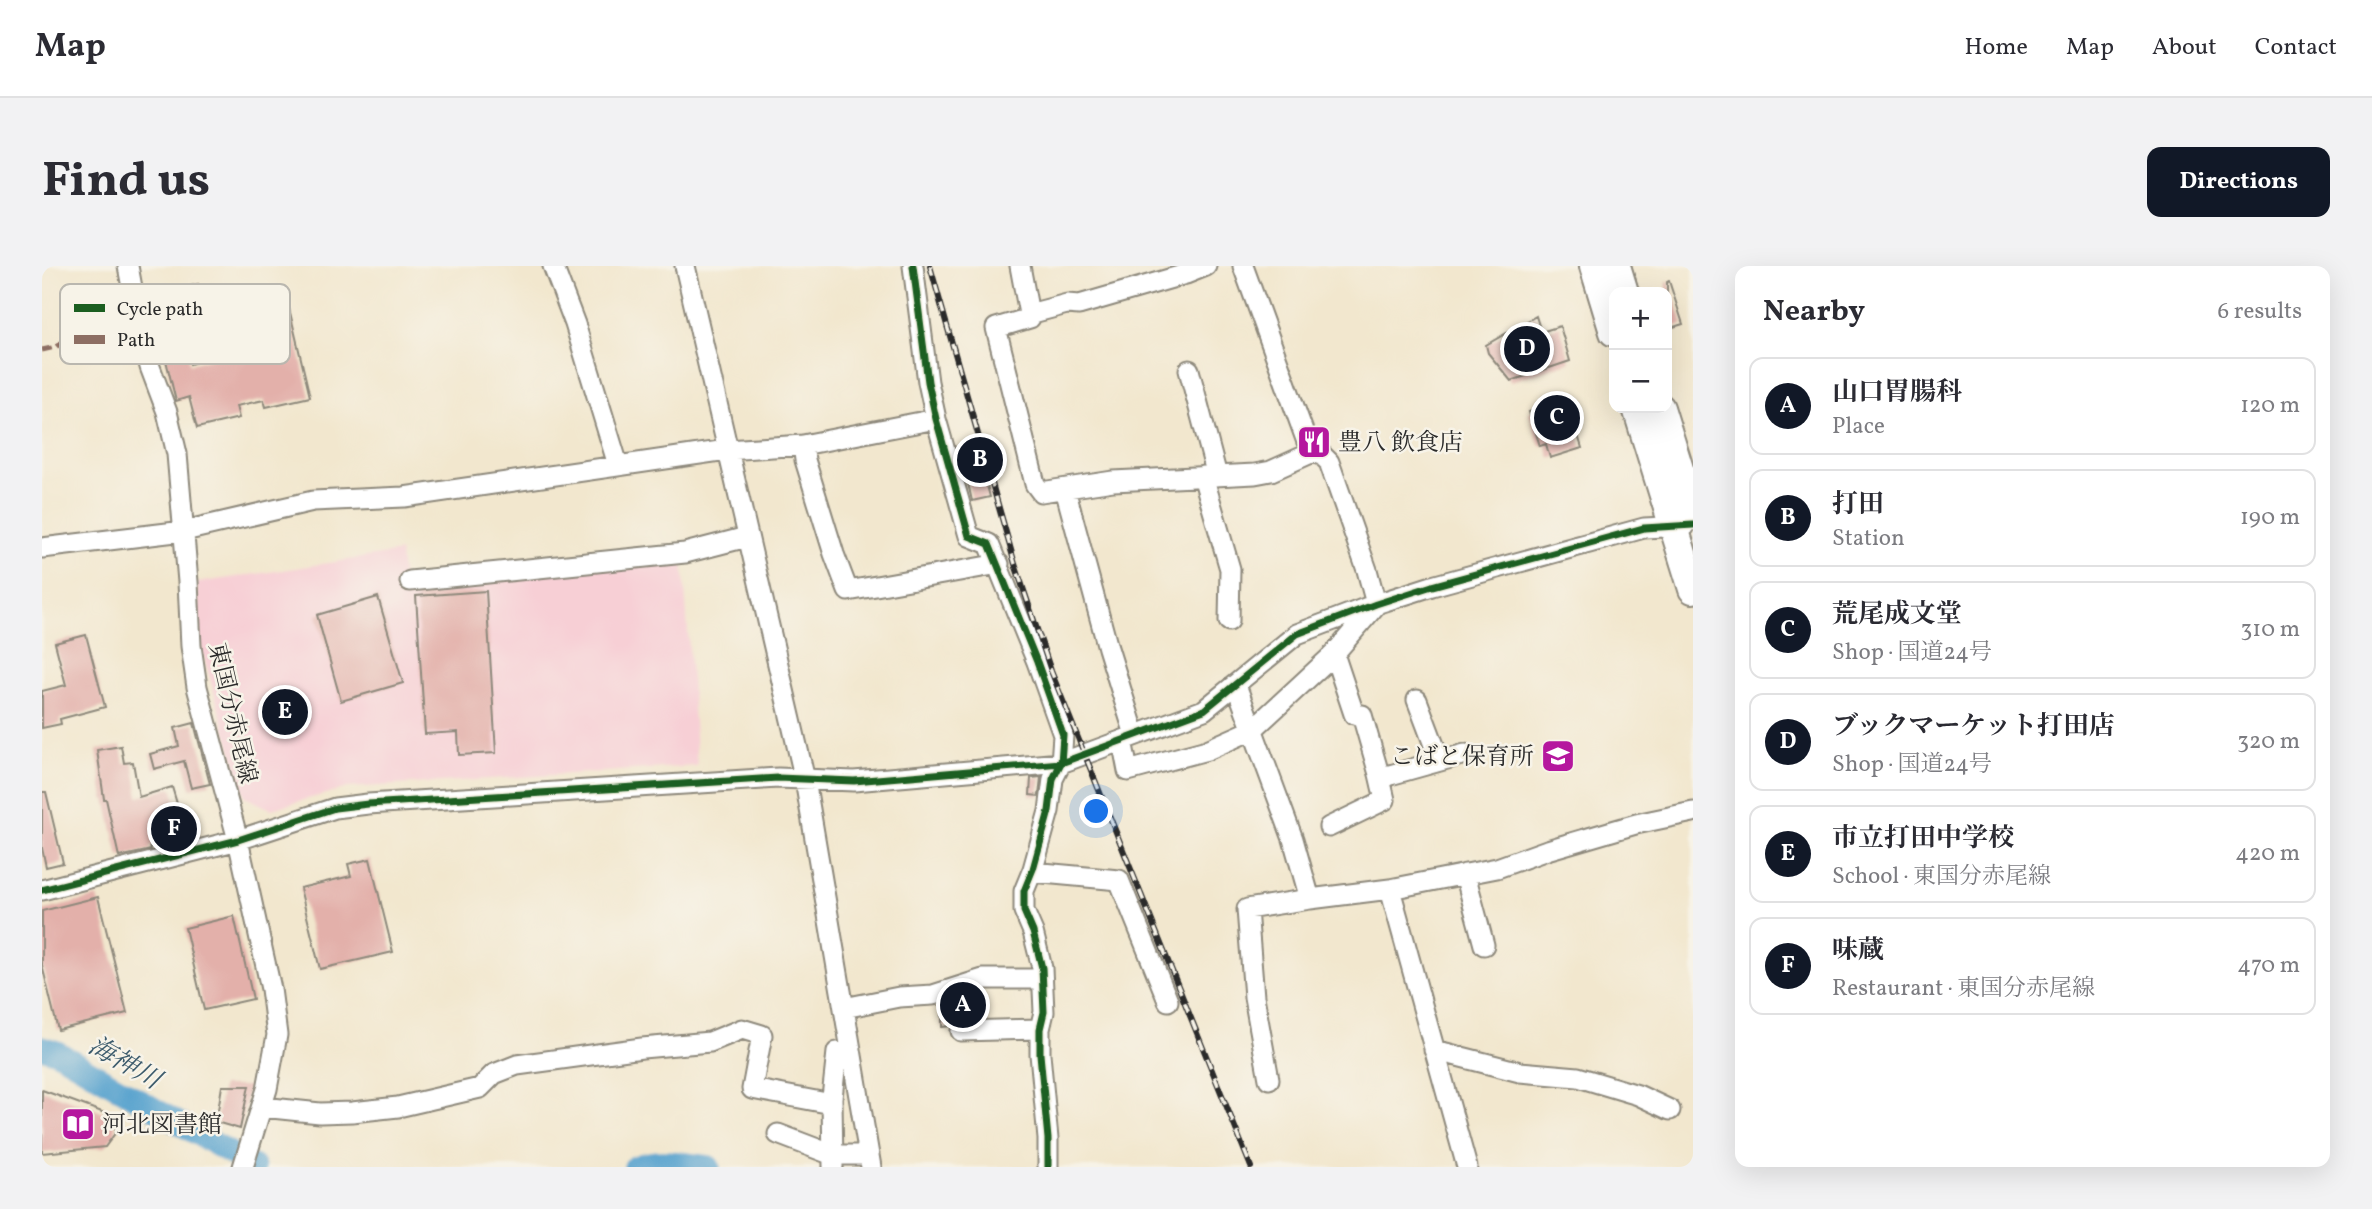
<!DOCTYPE html>
<meta charset="utf-8">
<style>
body{margin:0;font-family:Vollkorn,"Noto Serif JP",serif;background:#f2f2f3;color:#2b2b33}
.controls{position:absolute;right:21px;top:21px;display:grid;overflow:hidden;border-radius:14px;box-shadow:0 7px 28px #0002}
.controls button{width:63px;height:63px;display:grid;place-items:center;padding:0;border:0;border-bottom:2px solid #e1e1e2;background:#fff;color:#2b2b33;font:35px sans-serif}
.you{position:absolute;left:1055px;top:546px;width:24px;height:24px;margin:-18px;border:5px solid #fff;border-radius:50%;background:#1a73e8;box-shadow:0 0 0 10px #1a73e833}
.badge{display:grid;place-items:center;width:46px;height:46px;border-radius:50%;background:#111827;color:#fff;font-size:23px;font-weight:700}
.pin{position:absolute;translate:-50% -50%;border:4px solid #fff;box-shadow:0 2px 7px #0006}
.list{margin:0;padding:0;list-style:none}
h2{display:flex;justify-content:space-between;align-items:center;height:91px;margin:0;padding:0 28px;font-size:30px}
h2 small{font-size:23px;font-weight:400;color:#7c7c81}
.list li{display:grid;grid-template-columns:46px 1fr auto;gap:21px;align-items:center;box-sizing:border-box;height:98px;margin:0 14px 14px;padding:0 14px;border:2px solid #e1e1e2;border-radius:14px}
.list b{display:block;font-size:26px;white-space:nowrap}
.list p{margin:0;font-size:23px;white-space:nowrap;color:#7c7c81}
.list em{font-size:23px;font-style:normal;color:#7c7c81}
.map{position:relative;flex:none;width:1651px;height:901px;overflow:hidden;border-radius:14px}
header{display:flex;align-items:center;gap:42px;box-sizing:border-box;height:98px;padding:0 35px;background:#fff;border-bottom:2px solid #e1e1e2}
header strong{font-size:33px}
nav{display:flex;gap:38px;margin-inline-start:auto;font-size:24px}
.intro{display:flex;align-items:center;justify-content:space-between;box-sizing:border-box;height:168px;padding:0 42px}
h1{margin:0;font-size:49px}
.button{padding:18px 32px;border-radius:14px;background:#111827;color:#fff;font-size:24px;font-weight:700}
main{display:flex;gap:42px;padding:0 42px}
aside{flex:1;background:#fff;border-radius:14px;box-shadow:0 7px 28px #0002}
.map>svg:first-child{display:block}
</style>
<header>
<strong>Map</strong>
<nav><a>Home</a><a>Map</a><a>About</a><a>Contact</a></nav>
</header>
<div class="intro"><h1>Find us</h1><a class="button">Directions</a></div>
<main>
<div class="map">
<svg width="1651" height="901" viewBox="0 0 1651 901">
<rect width="100%" height="100%" fill="#f7f3e8"/>
<filter id="ink" filterUnits="userSpaceOnUse"><feTurbulence type="fractalNoise" baseFrequency=".0143" numOctaves="2"/><feDisplacementMap in="SourceGraphic" scale="14" xChannelSelector="R" yChannelSelector="G"/><feConvolveMatrix kernelMatrix="1 2 1 2 8 2 1 2 1" color-interpolation-filters="sRGB"/></filter>
<filter id="wash" filterUnits="userSpaceOnUse"><feTurbulence type="fractalNoise" baseFrequency=".00686" numOctaves="4" result="noise"/><feDisplacementMap in="SourceGraphic" scale="28" xChannelSelector="R" yChannelSelector="G"/><feGaussianBlur stdDeviation="1.57" result="paint"/><feColorMatrix in="noise" values="0 0 0 0 0 0 0 0 0 0 0 0 0 0 0 0 0 1.4 0 .05"/><feComposite in="paint" operator="in"/></filter>
<g filter="url(#wash)">
<rect width="100%" height="100%" fill="#f2e7ce"/>
<!-- built -->
<path fill="#f7cfd5" d="M 358,286 L 361,321 L 641,292 L 655,500 L 306,522 L 229,543 L 203,531 L 158,379 L 155,317 Z"/>
<g fill="none" stroke-linecap="round" stroke-linejoin="round">
<!-- river -->
<path stroke="#56a2ce" stroke-width="23" d="M 0,781 L 15,786 L 212,901
M 593,901 C 619,891 640,898 667,901"/>
</g>
<g id="blocks">
<!-- building -->
<path fill="#e3b0aa" d="M 1627,15 L 1641,58 L 1625,63 L 1625,16 Z
M 156,18 L 159,29 L 128,38 L 127,41 L 132,65 L 148,62 L 151,75 L 143,77 L 148,98 L 172,91 L 168,73 L 191,68 L 183,34 L 242,21 L 268,131 L 224,141 L 222,134 L 194,140 L 197,152 L 155,162 L 147,131 L 134,135 L 121,82 L 118,83 L 104,32 Z
M 1494,50 L 1499,66 L 1518,60 L 1528,95 L 1469,115 L 1446,87 L 1444,79 Z
M 1525,134 L 1540,182 L 1508,192 L 1504,178 L 1498,180 L 1487,146 Z
M 940,200 L 948,231 L 930,235 L 923,204 Z
M 444,325 L 454,487 L 417,489 L 416,466 L 383,468 L 374,330 Z
M 336,331 L 361,417 L 299,435 L 275,349 Z
M 44,369 L 63,441 L 18,453 L 19,458 L 0,462 L 0,425 L 24,419 L 13,377 Z
M 152,457 L 168,518 L 149,522 L 142,495 L 112,503 L 108,488 L 137,480 L 133,462 Z
M 79,480 L 82,497 L 91,496 L 97,531 L 130,521 L 139,551 L 145,550 L 150,570 L 108,580 L 109,584 L 77,591 L 64,533 L 62,533 L 55,484 Z
M 999,511 L 997,530 L 988,529 L 989,512 Z
M 0,526 L 4,526 L 21,597 L 4,601 L 0,582 Z
M 328,593 L 351,686 L 278,703 L 258,622 L 309,610 L 306,598 Z
M 56,631 L 85,747 L 16,764 L 0,699 L 0,645 Z
M 192,650 L 211,733 L 162,744 L 143,662 Z
M 928,730 L 939,730 L 944,748 L 942,752 L 918,753 L 908,760 L 900,761 L 900,739 Z
M 180,820 L 207,820 L 198,863 L 174,856 Z
M 0,824 L 71,850 L 74,866 L 63,881 L 0,887 Z"/>
</g>
</g>
<g filter="url(#ink)">
<use href="#blocks" fill-opacity="0" stroke="#8e897c" stroke-width="2"/>
<g fill="none" stroke-linecap="round" stroke-linejoin="round">
<!-- minor casing -->
<g stroke="#8e897c" stroke-width="23">
<path id="minor" d="M 86,0 L 96,54 L 108,101 L 125,146 L 135,188 L 146,316 L 149,380 L 155,421 L 196,574 L 229,723 L 235,769 L 225,823 L 201,901
M 511,0 L 533,58 L 576,199
M 643,0 L 763,514 L 829,901
M 871,0 L 886,116 L 894,153 L 927,270 L 947,278 L 995,396 L 1021,469 L 1019,497 L 1011,513 L 1007,545 L 991,603 L 982,625 L 982,645 L 991,666 L 1000,702 L 1002,746 L 998,763 L 998,788 L 1006,873 L 1006,901
M 978,0 L 987,48
M 1164,0 L 1144,8 L 1037,39 L 1025,38 L 987,48 L 988,52 L 954,62 L 993,218 L 999,226 L 1071,215 L 1213,208 L 1229,205 L 1269,187 L 1279,188 L 1287,196 L 1325,304 L 1334,338
M 1201,0 L 1269,187
M 1147,104 L 1175,210
M 761,179 L 763,194 L 792,288 L 806,325 L 957,298
M 1161,210 L 1188,303 L 1187,355
M 1023,223 L 1066,382 L 1093,469
M 0,282 L 142,265 L 271,235 L 362,231 L 685,184 L 761,179 L 894,153
M 368,315 L 643,287 L 705,271
M 1334,339 L 1292,388 L 1312,448 L 1320,449 L 1337,508 L 1348,509 L 1423,488
M 1194,419 L 1251,573 L 1268,633 L 1348,623 L 1455,602 L 1505,584 L 1594,558 L 1651,546
M 1375,434 L 1398,495
M 1080,474 L 1086,505 L 1165,484 L 1210,464 L 1292,388
M 1287,561 L 1343,534 L 1337,508
M 990,606 L 1077,614 L 1126,735
M 1423,608 L 1442,679
M 1348,623 L 1425,901
M 0,624 L 196,574 L 293,542 L 326,538 L 736,512 L 812,515 L 1019,497 L 1162,444 L 1255,368 L 1334,338 L 1390,320 L 1602,262 L 1643,260
M 802,742 L 857,731 L 891,729 L 941,713 L 1000,713
M 919,765 L 998,763
M 1392,784 L 1478,806 L 1536,811 L 1596,829 L 1628,844
M 1227,813 L 1212,731 L 1205,643 L 1268,633
M 220,841 L 278,847 L 310,846 L 356,841 L 438,822 L 452,808 L 475,799 L 600,782 L 668,776 L 700,763 L 720,769 L 710,823 L 790,838
M 736,868 L 791,889 L 827,889
M 791,901 L 790,832 L 795,786"/>
</g>
<!-- highway casing -->
<g stroke="#8e897c" stroke-width="32">
<path id="highway" d="M 1552,0 L 1572,66
M 1574,0 L 1582,26
M 1595,142 L 1651,323
M 1618,142 L 1651,248"/>
</g>
<!-- minor -->
<use href="#minor" stroke="#fff" stroke-width="19"/>
<!-- highway -->
<use href="#highway" stroke="#fff" stroke-width="28"/>
<!-- rail casing -->
<g stroke="#2b2b2b" stroke-width="6">
<path id="rail" d="M 888,0 L 973,298 L 1009,405 L 1209,901"/>
</g>
<!-- rail -->
<use href="#rail" stroke="#f7f3e8" stroke-width="3.5" stroke-dasharray="10" stroke-linecap="butt"/>
<!-- quiet -->
<path stroke="#8d6e63" stroke-width="5" stroke-dasharray="10 5" stroke-linecap="butt" d="M 0,84 L 14,81 L 32,66 L 96,54"/>
<!-- cycleway casing -->
<g stroke="#f7f3e8" stroke-width="11">
<path id="cycleway" d="M 871,0 L 886,116 L 894,153 L 927,270 L 947,278 L 995,396 L 1021,469 L 1019,497 L 1011,513 L 1007,545 L 991,603 L 982,625 L 982,645 L 991,666 L 1000,702 L 1002,746 L 998,763 L 998,788 L 1006,873 L 1006,901
M 0,624 L 196,574 L 293,542 L 326,538 L 736,512 L 812,515 L 1019,497 L 1162,444 L 1255,368 L 1334,338 L 1390,320 L 1602,262 L 1651,259"/>
</g>
<!-- cycleway -->
<use href="#cycleway" stroke="#1b5e20" stroke-width="7"/>
</g>
</g>
<!-- icons -->
<defs>
<g id="restaurant-square" transform="scale(1.75)"><rect x="-9" y="-9" width="18" height="18" rx="4" fill="#b5179e" stroke="#f7f3e8"/><path d="M-5-6h1v4h1v-4h1v4h1v-4h1v5L-1.5 .5V6h-2V.5L-5-1ZM5-6V6H3V1.5H1.5Q1.5-4 5-6Z" fill="#fff"/></g>
<g id="school-square" transform="scale(1.75)"><rect x="-9" y="-9" width="18" height="18" rx="4" fill="#b5179e" stroke="#f7f3e8"/><path d="M0-5L7-2L0 1L-7-2ZM-4 1L0 2.5L4 1V4Q0 6-4 4Z" fill="#fff"/></g>
<g id="library-square" transform="scale(1.75)"><rect x="-9" y="-9" width="18" height="18" rx="4" fill="#b5179e" stroke="#f7f3e8"/><path d="M-6-4Q-3-5.5-.7-3.5V5Q-3 3-6 4ZM6-4Q3-5.5 .7-3.5V5Q3 3 6 4Z" fill="#fff"/></g>
</defs>
<g fill-rule="evenodd">
<use href="#restaurant-square" x="1272" y="176"/>
<use href="#school-square" x="1516" y="490"/>
<use href="#library-square" x="36" y="858"/>
</g>
<g text-anchor="middle" stroke-width="5" stroke-linejoin="round" paint-order="stroke">
<!-- poi labels -->
<g font-size="24" fill="#2b2b2b" stroke="#f7f3e8" text-anchor="start">
<text x="1296" y="184">豊八 飲食店</text>
<text x="1492" y="498" text-anchor="end">こばと保育所</text>
<text x="60" y="866">河北図書館</text>
</g>
<!-- street labels -->
<g font-size="24" fill="#2b2b2b" stroke="#f7f3e8">
<text transform="translate(191 447) rotate(77)" y="8">東国分赤尾線</text>
</g>
<!-- water labels -->
<g font-size="26" font-style="italic" fill="#3c5b6c" stroke="#f7f3e8">
<text transform="translate(83 796) rotate(30)" y="9">海神川</text>
</g>
</g>
<!-- legend -->
<rect x="18" y="18" width="230" height="80" rx="10" fill="#f7f3e8" stroke="#bab7af" stroke-width="2"/>
<rect x="32" y="38" width="31" height="8" fill="#1b5e20"/>
<rect x="32" y="69" width="31" height="9" fill="#8d6e63"/>
<g font-size="19" fill="#2b2b2b">
<text x="75" y="49">Cycle path</text>
<text x="75" y="80">Path</text>
</g>
</svg>
<div class="controls">
<button>+</button>
<button>−</button>
</div>
<div class="you"></div>
<div class="pin badge" style="left:921px;top:739px">A</div>
<div class="pin badge" style="left:938px;top:194px">B</div>
<div class="pin badge" style="left:1515px;top:152px">C</div>
<div class="pin badge" style="left:1485px;top:83px">D</div>
<div class="pin badge" style="left:243px;top:446px">E</div>
<div class="pin badge" style="left:132px;top:563px">F</div>
</div>
<aside>
<h2>Nearby<small>6 results</small></h2>
<ul class="list">
<li><span class="badge">A</span><div><b>山口胃腸科</b><p>Place</p></div><em>120 m</em></li>
<li><span class="badge">B</span><div><b>打田</b><p>Station</p></div><em>190 m</em></li>
<li><span class="badge">C</span><div><b>荒尾成文堂</b><p>Shop · 国道24号</p></div><em>310 m</em></li>
<li><span class="badge">D</span><div><b>ブックマーケット打田店</b><p>Shop · 国道24号</p></div><em>320 m</em></li>
<li><span class="badge">E</span><div><b>市立打田中学校</b><p>School · 東国分赤尾線</p></div><em>420 m</em></li>
<li><span class="badge">F</span><div><b>味蔵</b><p>Restaurant · 東国分赤尾線</p></div><em>470 m</em></li>
</ul>
</aside>
</main>
